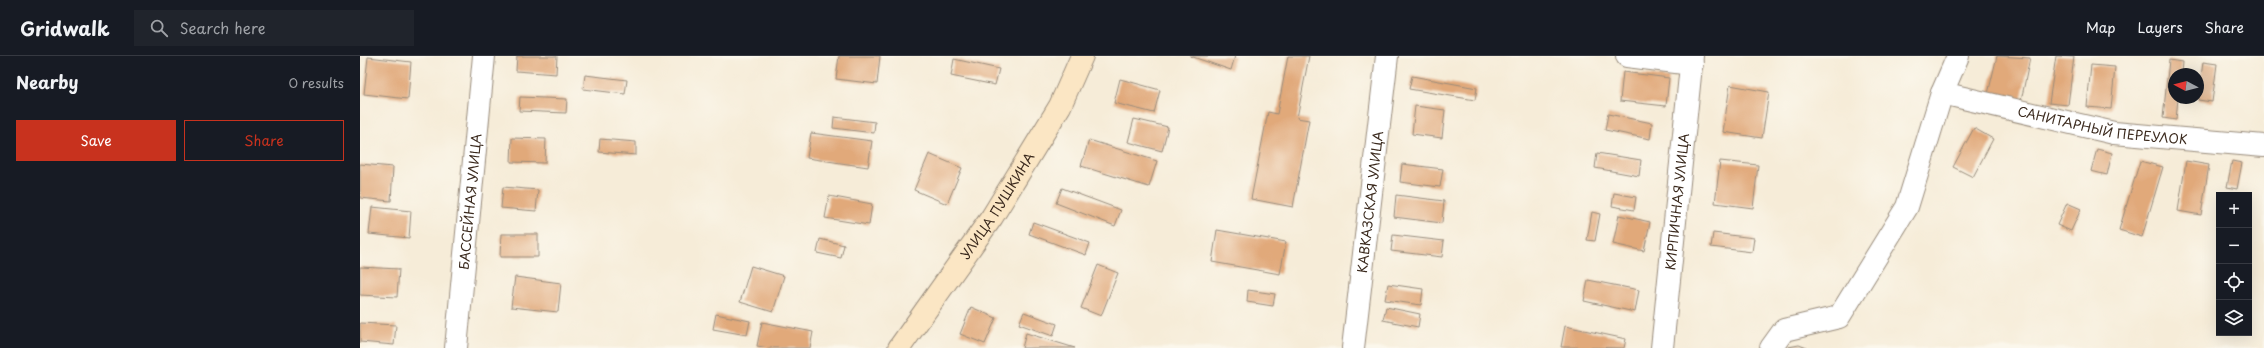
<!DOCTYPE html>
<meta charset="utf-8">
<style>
body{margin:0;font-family:"Playpen Sans",sans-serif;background:#20242c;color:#f1f3f6}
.controls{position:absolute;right:12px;bottom:12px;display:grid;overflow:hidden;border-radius:0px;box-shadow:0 4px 16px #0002}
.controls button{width:36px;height:36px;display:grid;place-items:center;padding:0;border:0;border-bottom:1px solid #363941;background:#171b24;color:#f1f3f6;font:20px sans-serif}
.compass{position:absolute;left:1808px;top:12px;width:36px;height:36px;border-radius:50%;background:#171b24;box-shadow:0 4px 16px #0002;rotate:277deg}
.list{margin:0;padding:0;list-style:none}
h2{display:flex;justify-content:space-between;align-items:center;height:52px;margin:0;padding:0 16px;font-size:17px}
h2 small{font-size:13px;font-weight:400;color:#9ea1a6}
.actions{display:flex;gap:8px;padding:12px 16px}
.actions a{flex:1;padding:9px 0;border:1px solid #c8321e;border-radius:0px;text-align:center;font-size:14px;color:#c8321e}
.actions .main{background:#c8321e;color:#fff}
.icon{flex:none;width:22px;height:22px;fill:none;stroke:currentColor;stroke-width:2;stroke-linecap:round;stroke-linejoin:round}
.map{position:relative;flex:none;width:1904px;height:292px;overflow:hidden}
header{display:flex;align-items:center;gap:24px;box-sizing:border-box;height:56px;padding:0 20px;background:#171b24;border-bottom:1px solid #363941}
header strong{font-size:19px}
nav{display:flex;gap:22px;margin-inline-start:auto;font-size:14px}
.search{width:280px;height:36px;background:#20242c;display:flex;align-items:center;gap:10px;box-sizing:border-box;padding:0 14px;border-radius:0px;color:#9ea1a6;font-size:15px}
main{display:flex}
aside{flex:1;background:#171b24}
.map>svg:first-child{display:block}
</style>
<header>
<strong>Gridwalk</strong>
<div class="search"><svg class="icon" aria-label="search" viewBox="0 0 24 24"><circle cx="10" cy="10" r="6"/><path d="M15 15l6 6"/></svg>Search here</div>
<nav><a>Map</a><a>Layers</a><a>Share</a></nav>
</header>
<main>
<aside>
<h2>Nearby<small>0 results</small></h2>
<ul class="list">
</ul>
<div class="actions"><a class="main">Save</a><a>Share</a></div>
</aside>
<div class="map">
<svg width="1904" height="292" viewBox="0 0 1904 292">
<rect width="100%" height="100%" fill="#fbf7ec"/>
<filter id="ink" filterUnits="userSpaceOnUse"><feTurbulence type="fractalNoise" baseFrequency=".025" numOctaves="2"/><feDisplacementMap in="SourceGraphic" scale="8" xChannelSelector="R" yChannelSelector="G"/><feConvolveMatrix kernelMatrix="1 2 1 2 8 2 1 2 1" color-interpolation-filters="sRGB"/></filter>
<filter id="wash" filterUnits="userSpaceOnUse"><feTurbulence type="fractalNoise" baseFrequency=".012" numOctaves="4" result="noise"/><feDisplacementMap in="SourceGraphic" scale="16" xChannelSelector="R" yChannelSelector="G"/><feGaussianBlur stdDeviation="0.9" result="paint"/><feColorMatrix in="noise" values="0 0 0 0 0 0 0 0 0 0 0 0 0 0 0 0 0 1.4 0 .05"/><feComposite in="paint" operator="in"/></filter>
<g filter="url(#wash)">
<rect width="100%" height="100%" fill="#f6ecd8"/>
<g id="blocks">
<!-- building -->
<path fill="#e1a97a" d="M 157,0 L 197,0 L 196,18 L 156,15 Z
M 479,0 L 520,0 L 517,28 L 476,23 Z
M 830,0 L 875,0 L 871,14 Z
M 928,0 L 949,0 L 937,62 L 949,64 L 933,151 L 891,143 L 908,56 L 917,58 Z
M 1637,0 L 1670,2 L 1661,45 L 1628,38 Z
M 1696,0 L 1714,1 L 1708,49 L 1689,47 Z
M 8,1 L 51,6 L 48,43 L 4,38 Z
M 594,3 L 639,13 L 635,29 L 591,20 Z
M 1809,4 L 1822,6 L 1821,18 L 1814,18 L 1814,42 L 1818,42 L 1816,64 L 1803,62 Z
M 1843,6 L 1857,8 L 1852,46 L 1838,44 Z
M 1731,9 L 1755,11 L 1751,53 L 1727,51 Z
M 1263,16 L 1309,22 L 1306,50 L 1260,45 Z
M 225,19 L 267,24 L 265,38 L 223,33 Z
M 1052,20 L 1117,32 L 1115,44 L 1049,33 Z
M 760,23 L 800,34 L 794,57 L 754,47 Z
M 1370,29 L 1409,36 L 1402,82 L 1363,76 Z
M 160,41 L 207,43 L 206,57 L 159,55 Z
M 1055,50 L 1085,54 L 1082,82 L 1052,78 Z
M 1248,58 L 1292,67 L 1290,83 L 1245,74 Z
M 474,61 L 515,66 L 514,77 L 473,72 Z
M 774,63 L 808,71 L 802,95 L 768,86 Z
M 1614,72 L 1633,83 L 1613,121 L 1593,111 Z
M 451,77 L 512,85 L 508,111 L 447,102 Z
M 152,82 L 186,83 L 185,107 L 151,106 Z
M 240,83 L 276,86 L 276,99 L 239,96 Z
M 729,84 L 797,105 L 789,131 L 721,110 Z
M 1737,93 L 1752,97 L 1747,119 L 1731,115 Z
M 1237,97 L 1281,104 L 1279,120 L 1235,112 Z
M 569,98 L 602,112 L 587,148 L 554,134 Z
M 1360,105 L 1398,109 L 1393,152 L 1355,147 Z
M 1780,105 L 1803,111 L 1782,181 L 1759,174 Z
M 1826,105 L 1849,109 L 1841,159 L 1818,155 Z
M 1872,105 L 1882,107 L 1877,133 L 1867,131 Z
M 0,108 L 33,111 L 31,145 L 0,142 Z
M 1042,108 L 1083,113 L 1080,131 L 1040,126 Z
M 143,131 L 178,134 L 176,155 L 141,152 Z
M 702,132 L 761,154 L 755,170 L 696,147 Z
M 1254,137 L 1276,141 L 1274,154 L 1252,150 Z
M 1036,139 L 1084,145 L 1082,167 L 1034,161 Z
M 469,140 L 512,148 L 509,169 L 465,162 Z
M 1707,147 L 1721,153 L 1711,175 L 1697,169 Z
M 12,151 L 51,155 L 49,182 L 9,178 Z
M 1232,156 L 1240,158 L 1235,185 L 1227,184 Z
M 1259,159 L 1290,166 L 1284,195 L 1253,188 Z
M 673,166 L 730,187 L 726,199 L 669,178 Z
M 857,174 L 926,186 L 920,218 L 852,206 Z
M 1353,177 L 1394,182 L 1392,196 L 1351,191 Z
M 141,178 L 178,178 L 178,201 L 140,201 Z
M 1033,179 L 1084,185 L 1082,201 L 1031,195 Z
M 460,183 L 484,189 L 481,202 L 457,197 Z
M 738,209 L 758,217 L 741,260 L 721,252 Z
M 391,210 L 424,220 L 413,256 L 380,246 Z
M 0,211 L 39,213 L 37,241 L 0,239 Z
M 155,221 L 201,227 L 198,256 L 151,251 Z
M 1228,224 L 1279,234 L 1275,256 L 1224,245 Z
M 1028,228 L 1063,233 L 1061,249 L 1025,244 Z
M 888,234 L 915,238 L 913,250 L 887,246 Z
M 611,251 L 636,262 L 625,288 L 600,278 Z
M 1026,251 L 1060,258 L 1058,271 L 1023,264 Z
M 664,256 L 697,268 L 693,280 L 659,268 Z
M 356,258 L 390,265 L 387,279 L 353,273 Z
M 402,266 L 453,276 L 450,292 L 409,292 L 397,290 Z
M 0,267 L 36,269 L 34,289 L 0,286 Z
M 1205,270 L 1266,283 L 1264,292 L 1201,291 Z
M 666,277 L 715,292 L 662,292 Z
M 1439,289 L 1447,292 L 1428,292 L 1428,291 Z"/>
</g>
</g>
<g filter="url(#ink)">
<use href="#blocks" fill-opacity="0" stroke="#988b7b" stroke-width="1"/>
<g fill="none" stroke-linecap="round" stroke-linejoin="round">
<!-- minor casing -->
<g stroke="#988b7b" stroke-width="24">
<g id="minor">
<path d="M 1267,0 L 1332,8"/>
<path id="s1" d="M 1582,37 L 1754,77 L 1904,90"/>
<path id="s2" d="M 96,292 L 124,0"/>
<path id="s3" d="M 993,292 L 1027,0"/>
<path id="s4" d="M 1302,292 L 1332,0"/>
<path d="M 1411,292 L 1424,274 L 1479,261 L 1547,151 L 1582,37 L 1598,0"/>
</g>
</g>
<!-- secondary casing -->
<g stroke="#988b7b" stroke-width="24">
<g id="secondary">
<path id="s5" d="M 539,292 L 632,161 L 700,50 L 722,0"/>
</g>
</g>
<!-- minor -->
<use href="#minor" stroke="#fff" stroke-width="22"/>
<!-- secondary -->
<use href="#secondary" stroke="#fbe6c4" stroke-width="22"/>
</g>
</g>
<g text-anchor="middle" stroke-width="3.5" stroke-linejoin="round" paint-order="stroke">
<!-- street labels -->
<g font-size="13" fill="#3b2a1e" stroke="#fbf7ec">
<text dy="5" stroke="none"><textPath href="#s1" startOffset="164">САНИТАРНЫЙ ПЕРЕУЛОК</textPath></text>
<text dy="5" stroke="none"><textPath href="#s2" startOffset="147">БАССЕЙНАЯ УЛИЦА</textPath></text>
<text dy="5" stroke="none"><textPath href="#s3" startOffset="147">КАВКАЗСКАЯ УЛИЦА</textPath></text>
<text dy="5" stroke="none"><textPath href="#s4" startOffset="147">КИРПИЧНАЯ УЛИЦА</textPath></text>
<text dy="5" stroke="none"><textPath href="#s5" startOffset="173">УЛИЦА ПУШКИНА</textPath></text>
</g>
</g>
</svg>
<div class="controls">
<button>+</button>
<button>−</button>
<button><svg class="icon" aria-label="locate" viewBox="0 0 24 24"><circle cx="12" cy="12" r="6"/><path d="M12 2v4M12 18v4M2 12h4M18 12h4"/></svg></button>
<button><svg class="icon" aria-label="layers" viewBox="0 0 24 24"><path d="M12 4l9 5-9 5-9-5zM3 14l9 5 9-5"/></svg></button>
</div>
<svg class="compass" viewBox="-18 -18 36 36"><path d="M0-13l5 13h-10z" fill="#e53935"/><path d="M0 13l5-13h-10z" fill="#9ea1a6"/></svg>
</div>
</main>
